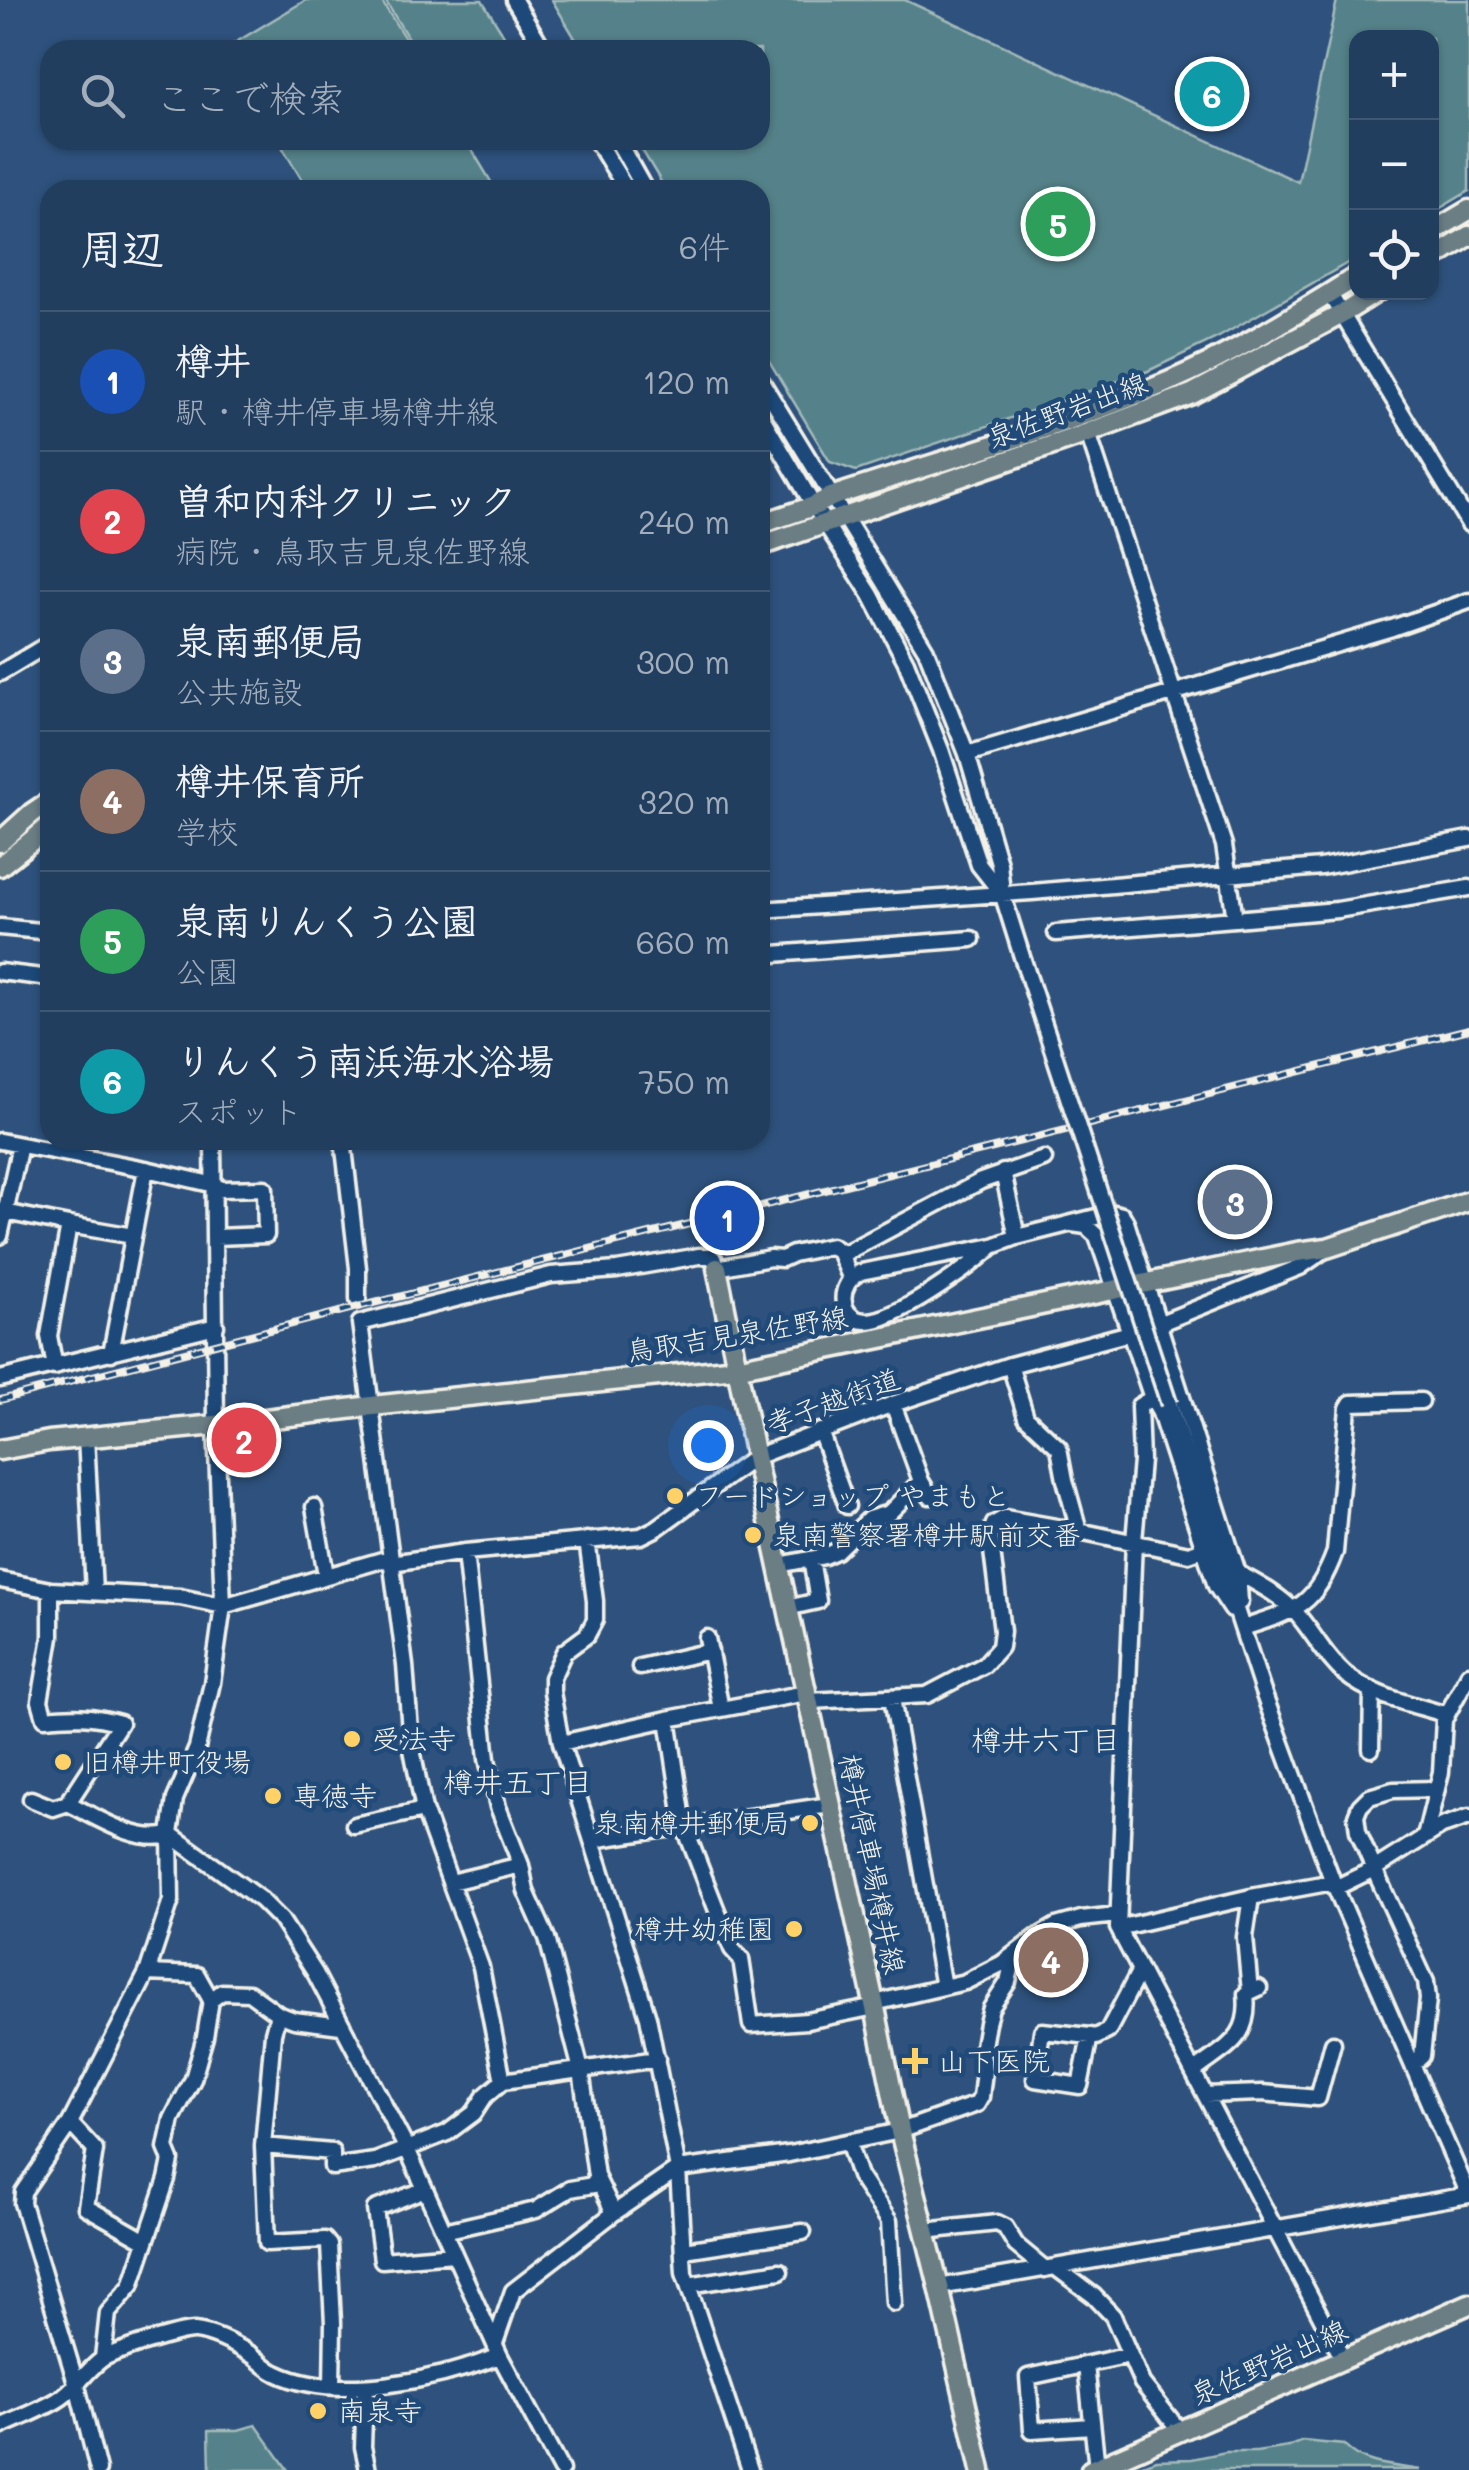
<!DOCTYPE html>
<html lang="ja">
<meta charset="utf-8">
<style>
body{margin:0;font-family:Mali,"Klee One",sans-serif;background:#2e4967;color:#f1f3f6}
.controls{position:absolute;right:30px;top:30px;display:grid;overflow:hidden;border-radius:20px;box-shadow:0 2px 8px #0004}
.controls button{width:90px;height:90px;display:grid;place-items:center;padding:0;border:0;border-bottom:2px solid #3f5773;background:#223e5e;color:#f1f3f6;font:50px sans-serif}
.you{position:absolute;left:708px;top:1445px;width:35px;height:35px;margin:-25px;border:8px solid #fff;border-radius:50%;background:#1a73e8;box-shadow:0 0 0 15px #1a73e833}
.badge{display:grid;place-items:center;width:65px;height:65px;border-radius:50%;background:#ffd166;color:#fff;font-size:32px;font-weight:700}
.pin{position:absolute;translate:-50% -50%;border:5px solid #fff;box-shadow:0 2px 10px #0006}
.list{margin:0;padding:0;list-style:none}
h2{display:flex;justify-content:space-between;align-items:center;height:130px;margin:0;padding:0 40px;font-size:42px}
h2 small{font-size:32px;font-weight:400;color:#a2aebc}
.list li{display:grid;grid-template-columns:65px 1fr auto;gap:30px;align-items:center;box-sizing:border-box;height:140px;padding:0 40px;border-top:2px solid #3f5773}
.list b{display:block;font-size:38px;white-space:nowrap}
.list p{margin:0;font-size:32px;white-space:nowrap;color:#a2aebc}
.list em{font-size:32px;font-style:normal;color:#a2aebc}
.icon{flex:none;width:55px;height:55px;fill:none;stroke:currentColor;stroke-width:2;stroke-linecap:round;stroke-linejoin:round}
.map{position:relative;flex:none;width:1469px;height:2470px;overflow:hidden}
.search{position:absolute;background:#223e5e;box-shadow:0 2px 8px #0004;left:40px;top:40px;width:730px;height:110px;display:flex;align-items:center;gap:25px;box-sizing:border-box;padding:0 35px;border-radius:30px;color:#a2aebc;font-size:38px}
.panel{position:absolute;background:#223e5e;box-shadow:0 2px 8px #0004;left:40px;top:180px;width:730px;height:970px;border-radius:30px}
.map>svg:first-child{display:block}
</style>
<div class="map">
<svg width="1469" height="2470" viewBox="0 0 1469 2470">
<rect width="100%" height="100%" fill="#2e527d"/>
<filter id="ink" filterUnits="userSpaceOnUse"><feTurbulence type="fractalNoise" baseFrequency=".01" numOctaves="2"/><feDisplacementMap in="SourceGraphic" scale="20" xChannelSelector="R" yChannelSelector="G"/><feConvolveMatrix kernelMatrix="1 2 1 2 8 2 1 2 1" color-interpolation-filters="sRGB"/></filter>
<g filter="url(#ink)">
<!-- green -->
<path fill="#54828a" stroke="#a4bab9" stroke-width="2.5" d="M 306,0 L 381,0 L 412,50 L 223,50 Z
M 385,0 L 482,0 L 513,50 L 415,50 Z
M 552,0 L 905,0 L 1298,182 L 1337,0 L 1469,0 L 1469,191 L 1432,213 L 1432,38 L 1356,38 L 1356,258 L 1219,337 L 1148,371 L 856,471 L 830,462 L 760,346 L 760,190 L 666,190 L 636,140 L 760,140 L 760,50 L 582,50 Z
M 278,140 L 466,140 L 496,190 L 308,190 Z
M 256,2425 L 288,2470 L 210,2470 L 209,2430 L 238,2430 Z
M 1303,2441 L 1344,2445 C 1360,2465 1397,2466 1421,2470 L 1129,2470 L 1156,2460 L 1192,2459 L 1226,2452 L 1256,2452 L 1289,2447 Z"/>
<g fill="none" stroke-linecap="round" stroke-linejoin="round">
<!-- minor casing -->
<g stroke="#f4f1e8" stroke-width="21">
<path id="minor" d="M 514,0 L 544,50
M 596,140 L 627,190
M 617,140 L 645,190
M 1329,293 L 1469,524
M 760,379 L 926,650 L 967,754 L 999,863 L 1002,893 L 1023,960
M 760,414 L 814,506 L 871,595 L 906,662 L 941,750 L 979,865 L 1001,893
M 1088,433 L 1224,845 L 1235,919 L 1337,910 L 1469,888
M 0,673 L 50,643
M 967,754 L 1392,628 L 1469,601
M 760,910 L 1032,892 L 1321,867 L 1469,839
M 0,927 L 50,932
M 1056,933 L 1235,919
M 760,955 L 972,939
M 0,972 L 50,978
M 343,1140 L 358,1268 L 358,1300
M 0,1141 L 146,1169 L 215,1185 L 221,1189 L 265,1188 L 266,1235 L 215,1237
M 1003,1172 L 1017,1237
M 0,1211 L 69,1225 L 49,1336 L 55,1367
M 1072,1224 L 1086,1226 L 1097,1236 L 1152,1398 L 1160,1413 L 1216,1586 L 1232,1610
M 69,1225 L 133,1236
M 0,1236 L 20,1145
M 993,1246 C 972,1266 894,1322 866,1321 C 838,1320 836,1283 861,1272 L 993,1246 L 1017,1237 L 1104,1215 L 1114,1213 L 1122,1215 L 1126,1222 L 1238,1573 L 1240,1602
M 841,1255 L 981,1181 L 1044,1159
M 1158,1324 L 1300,1267 L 1326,1249
M 111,1353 L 146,1169
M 1010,1365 L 1026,1417 L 1059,1448 L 1065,1480 L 1079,1531
M 0,1379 L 216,1326
M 1152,1398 L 1139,1406 L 1141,1461 L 1134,1541 L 1118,1928 L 1343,2359
M 893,1404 L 921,1481 L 930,1496
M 820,1431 L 847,1506
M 86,1437 L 94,1592
M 314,1507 L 326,1575
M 587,1540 L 595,1601 L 595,1620 L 587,1635 L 564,1652 L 552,1678 L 552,1692 L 561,1743 L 648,2017 L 678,2169 L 684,2273 L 750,2470
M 465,1552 L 487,1759 L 498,1807 L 521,1865 L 526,1891 L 547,1938 L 581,2070 L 596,2176 L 614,2213
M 779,1565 L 825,1556 L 836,1551 L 869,1519 L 889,1513 L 921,1481
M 1238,1573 C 1258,1584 1280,1595 1296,1613 C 1313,1632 1325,1657 1345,1674 C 1373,1697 1413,1704 1447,1715
M 0,1580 L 51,1590 L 180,1597 L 223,1606 L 382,1560 L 398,1562 L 465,1552 L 641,1536 L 657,1528 L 755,1457 L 893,1404 L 1010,1365 L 1130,1333
M 787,1608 L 818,1601 L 811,1559
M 1243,1628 C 1295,1611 1315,1607 1335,1552 L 1348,1408 L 1351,1403 L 1421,1401
M 707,1638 L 721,1709
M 640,1667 L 710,1651
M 892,1698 L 943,1987
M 809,1701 L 927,1695 L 984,1665 L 1000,1647 L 1002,1631 L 990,1535 L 994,1524 L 1005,1518 L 1079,1531 L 1189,1554 L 1203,1549
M 668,1719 L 684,1826 L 732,1949 L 741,1959 L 751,2025 L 807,2021 L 875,2007
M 561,1743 L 668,1719 L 806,1693
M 1371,1749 L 1372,1690
M 31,1799 L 53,1808 L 68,1803 L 120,1723 C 93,1715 72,1715 45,1718 L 40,1701 L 51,1637 L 51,1590
M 68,1803 C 94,1816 141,1846 170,1834 L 261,1900 L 281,1920 L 315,1973 L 407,2149 L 500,2356 L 561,2470
M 354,1825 L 424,1810
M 1425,1837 L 1441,1772 L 1444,1720 L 1469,1674
M 592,1840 L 830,1805
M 451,1882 L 521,1865
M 1335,1888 L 1374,1869 L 1442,1826 L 1469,1817
M 1118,1928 L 1251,1897 L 1333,1882
M 1250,1992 L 1245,1937 L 1251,1897
M 211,2000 L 222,1992 L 249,1993 L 278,2014 L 294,2020 L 341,2026
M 874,2003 L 965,1982 L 1001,1964 L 1037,1937 L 1056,1926 L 1081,1919 L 1117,1915
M 278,2014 L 273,2033 L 263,2146 L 267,2243 L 325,2240 L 329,2245 L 333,2323 L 332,2386
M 1090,2036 L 1080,2086 L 1035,2079 L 1042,2031 L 1090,2036 L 1096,2037 L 1108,2031 L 1140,1970
M 1413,2064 L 1422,2056 L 1428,1999 L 1426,1982 L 1374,1869 L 1358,1831 L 1356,1816 L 1360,1806 L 1369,1797 L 1393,1790 L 1437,1789
M 1193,2072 C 1226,2046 1251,2040 1246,1994 L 1259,1988
M 503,2081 L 481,1967 L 424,1810 L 411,1744 L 405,1665 L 360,1323 L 551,1275 L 617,1270 L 699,1256 L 710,1256 L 715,1260 L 717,1268 L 770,1258 L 782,1259 L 793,1254 L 831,1246 L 839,1251 L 850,1277
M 1205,2095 L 1262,2093 L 1318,2098 L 1333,2043
M 70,2123 L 95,2150 L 86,2207 L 144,2240
M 848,2142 L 859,2176 L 889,2221 L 894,2303
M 263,2146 L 332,2152 L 332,2167 L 375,2161 L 447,2133 L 474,2113 L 485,2096 L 503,2081 L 657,2059
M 425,2189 L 375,2209 L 382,2260 L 454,2254
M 444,2231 L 536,2210 L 570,2189 L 599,2184
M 925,2231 L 997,2223 L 1005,2227 L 1016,2245 L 1045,2269
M 684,2250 L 803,2232
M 1055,2267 L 1094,2296 L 1113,2316 L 1142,2383 L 1180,2431
M 688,2285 L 780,2271
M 939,2287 L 1469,2195 L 1333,1882 L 1263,1692 L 1169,1404
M 495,2343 L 513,2291 L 614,2213 L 678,2169 L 789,2154 L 900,2131 L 977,2104 L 981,2097 L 984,2071 L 982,2052 L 987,2023 L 991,2008 L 1008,1982 L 1014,1955
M 103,2358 L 108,2313 L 131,2286 L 167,2179 L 171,2160 L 166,2148 L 172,2119 L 193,2079 L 205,2037 L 211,2000 L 197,1975 L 147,1973
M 1086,2365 L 1097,2468
M 365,2388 L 363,2447 L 368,2470
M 1092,2426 L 1032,2430 L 1028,2377 L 1130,2355
M 0,2427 C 18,2419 38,2411 56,2401 C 74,2391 84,2373 101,2360 C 111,2352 182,2330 195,2331 C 214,2333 236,2345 252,2355 C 260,2361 267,2369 276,2373 C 337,2403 440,2379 500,2356
M 98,2470 L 77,2386 L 22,2203 L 23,2192 L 70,2123 L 147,1973 L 171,1900 L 170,1834 L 175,1799 L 197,1748 L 212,1683 L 223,1606 L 216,1425 L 213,1140"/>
</g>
<!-- major casing -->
<g stroke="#f4f1e8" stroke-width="25">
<path id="major" d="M 1432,232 L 1469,210
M 1432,259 L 1469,236
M 760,524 L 814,506 L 831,497 C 943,460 1062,427 1170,381 C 1236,353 1296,314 1356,277
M 760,546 L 1088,433 L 1192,394 L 1342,314 L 1377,292
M 0,842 L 32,813 L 50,801
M 0,866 L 50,826
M 717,1268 L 755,1457 L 874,2003 L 900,2131 L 939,2287 L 981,2470
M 0,1450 L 49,1441 L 216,1425 L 372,1406 L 736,1368 L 1297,1252 L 1327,1248 L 1469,1201
M 1091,2470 L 1469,2304"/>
</g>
<!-- minor -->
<use href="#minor" stroke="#1f4a7a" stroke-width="14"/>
<!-- major -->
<use href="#major" stroke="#6b7e84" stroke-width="18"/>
<!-- rail casing -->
<g stroke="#f4f1e8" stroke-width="8">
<path id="rail" d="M 0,1400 L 358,1307 L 1469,1029"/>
</g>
<!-- rail -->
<use href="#rail" stroke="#1f4a7a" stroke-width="4" stroke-dasharray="11" stroke-linecap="butt"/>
<!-- minor-bridge casing -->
<g stroke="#f4f1e8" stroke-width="21" stroke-linecap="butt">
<path id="minor-bridge" d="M 1023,960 L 1169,1404"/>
</g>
<!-- minor-bridge -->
<use href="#minor-bridge" stroke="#1f4a7a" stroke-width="14"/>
</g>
</g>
<!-- markers -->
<g fill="#ffd166" stroke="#1f4a7a" stroke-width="4">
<circle cx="675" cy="1496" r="10"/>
<circle cx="753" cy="1535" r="10"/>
<circle cx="352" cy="1739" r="10"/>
<circle cx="63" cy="1762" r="10"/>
<circle cx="273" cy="1796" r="10"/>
<circle cx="810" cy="1823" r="10"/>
<circle cx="794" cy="1929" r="10"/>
<path d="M910 2046h10v10h10v10h-10v10h-10v-10h-10v-10h10z"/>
<circle cx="318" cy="2411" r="10"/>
</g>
<g text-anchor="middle" stroke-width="9" stroke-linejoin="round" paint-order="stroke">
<!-- street labels -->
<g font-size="28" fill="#f4f1e8" stroke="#1f4a7a">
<text transform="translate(1067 410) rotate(-20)" y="10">泉佐野岩出線</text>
<text transform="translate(737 1334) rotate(-9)" y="10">鳥取吉見泉佐野線</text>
<text transform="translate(833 1401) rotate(-20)" y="10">孝子越街道</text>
<text transform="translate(872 1864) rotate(78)" y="10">樽井停車場樽井線</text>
<text transform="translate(1269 2362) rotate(-24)" y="10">泉佐野岩出線</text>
</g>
<!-- poi labels -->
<g font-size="28" fill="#f4f1e8" stroke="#1f4a7a" text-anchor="start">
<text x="695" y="1506">フードショップ やまもと</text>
<text x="773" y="1545">泉南警察署樽井駅前交番</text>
<text x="372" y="1749">受法寺</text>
<text x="83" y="1772">旧樽井町役場</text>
<text x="293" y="1806">専徳寺</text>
<text x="790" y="1833" text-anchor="end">泉南樽井郵便局</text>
<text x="774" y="1939" text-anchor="end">樽井幼稚園</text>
<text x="938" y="2071">山下医院</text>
<text x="338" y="2421">南泉寺</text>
</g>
<!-- neighbourhood labels -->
<g font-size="30" fill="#f4f1e8" stroke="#1f4a7a">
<text x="1046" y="1751">樽井六丁目</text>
<text x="518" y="1793">樽井五丁目</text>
</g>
</g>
</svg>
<div class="controls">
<button>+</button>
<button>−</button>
<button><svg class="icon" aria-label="locate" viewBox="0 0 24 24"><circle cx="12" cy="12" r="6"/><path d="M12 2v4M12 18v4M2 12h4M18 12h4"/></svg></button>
</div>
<div class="you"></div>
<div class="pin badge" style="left:727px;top:1218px;background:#1a4fb4">1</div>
<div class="pin badge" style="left:244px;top:1440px;background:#e0444e">2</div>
<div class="pin badge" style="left:1235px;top:1202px;background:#5c6f8a">3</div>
<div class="pin badge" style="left:1051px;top:1960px;background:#8d6e63">4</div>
<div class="pin badge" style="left:1058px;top:224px;background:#2e9e5b">5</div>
<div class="pin badge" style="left:1212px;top:94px;background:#0f9aa8">6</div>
<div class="search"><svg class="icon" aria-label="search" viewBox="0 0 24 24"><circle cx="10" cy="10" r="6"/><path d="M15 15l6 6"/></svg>ここで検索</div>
<section class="panel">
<h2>周辺<small>6件</small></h2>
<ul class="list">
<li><span class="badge" style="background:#1a4fb4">1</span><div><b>樽井</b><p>駅 · 樽井停車場樽井線</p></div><em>120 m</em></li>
<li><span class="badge" style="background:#e0444e">2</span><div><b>曽和内科クリニック</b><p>病院 · 鳥取吉見泉佐野線</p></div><em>240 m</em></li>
<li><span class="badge" style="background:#5c6f8a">3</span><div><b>泉南郵便局</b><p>公共施設</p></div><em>300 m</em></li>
<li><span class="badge" style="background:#8d6e63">4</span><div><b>樽井保育所</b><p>学校</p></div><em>320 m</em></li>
<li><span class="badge" style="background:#2e9e5b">5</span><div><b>泉南りんくう公園</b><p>公園</p></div><em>660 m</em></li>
<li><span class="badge" style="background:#0f9aa8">6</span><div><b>りんくう南浜海水浴場</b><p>スポット</p></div><em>750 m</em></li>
</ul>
</section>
</div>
